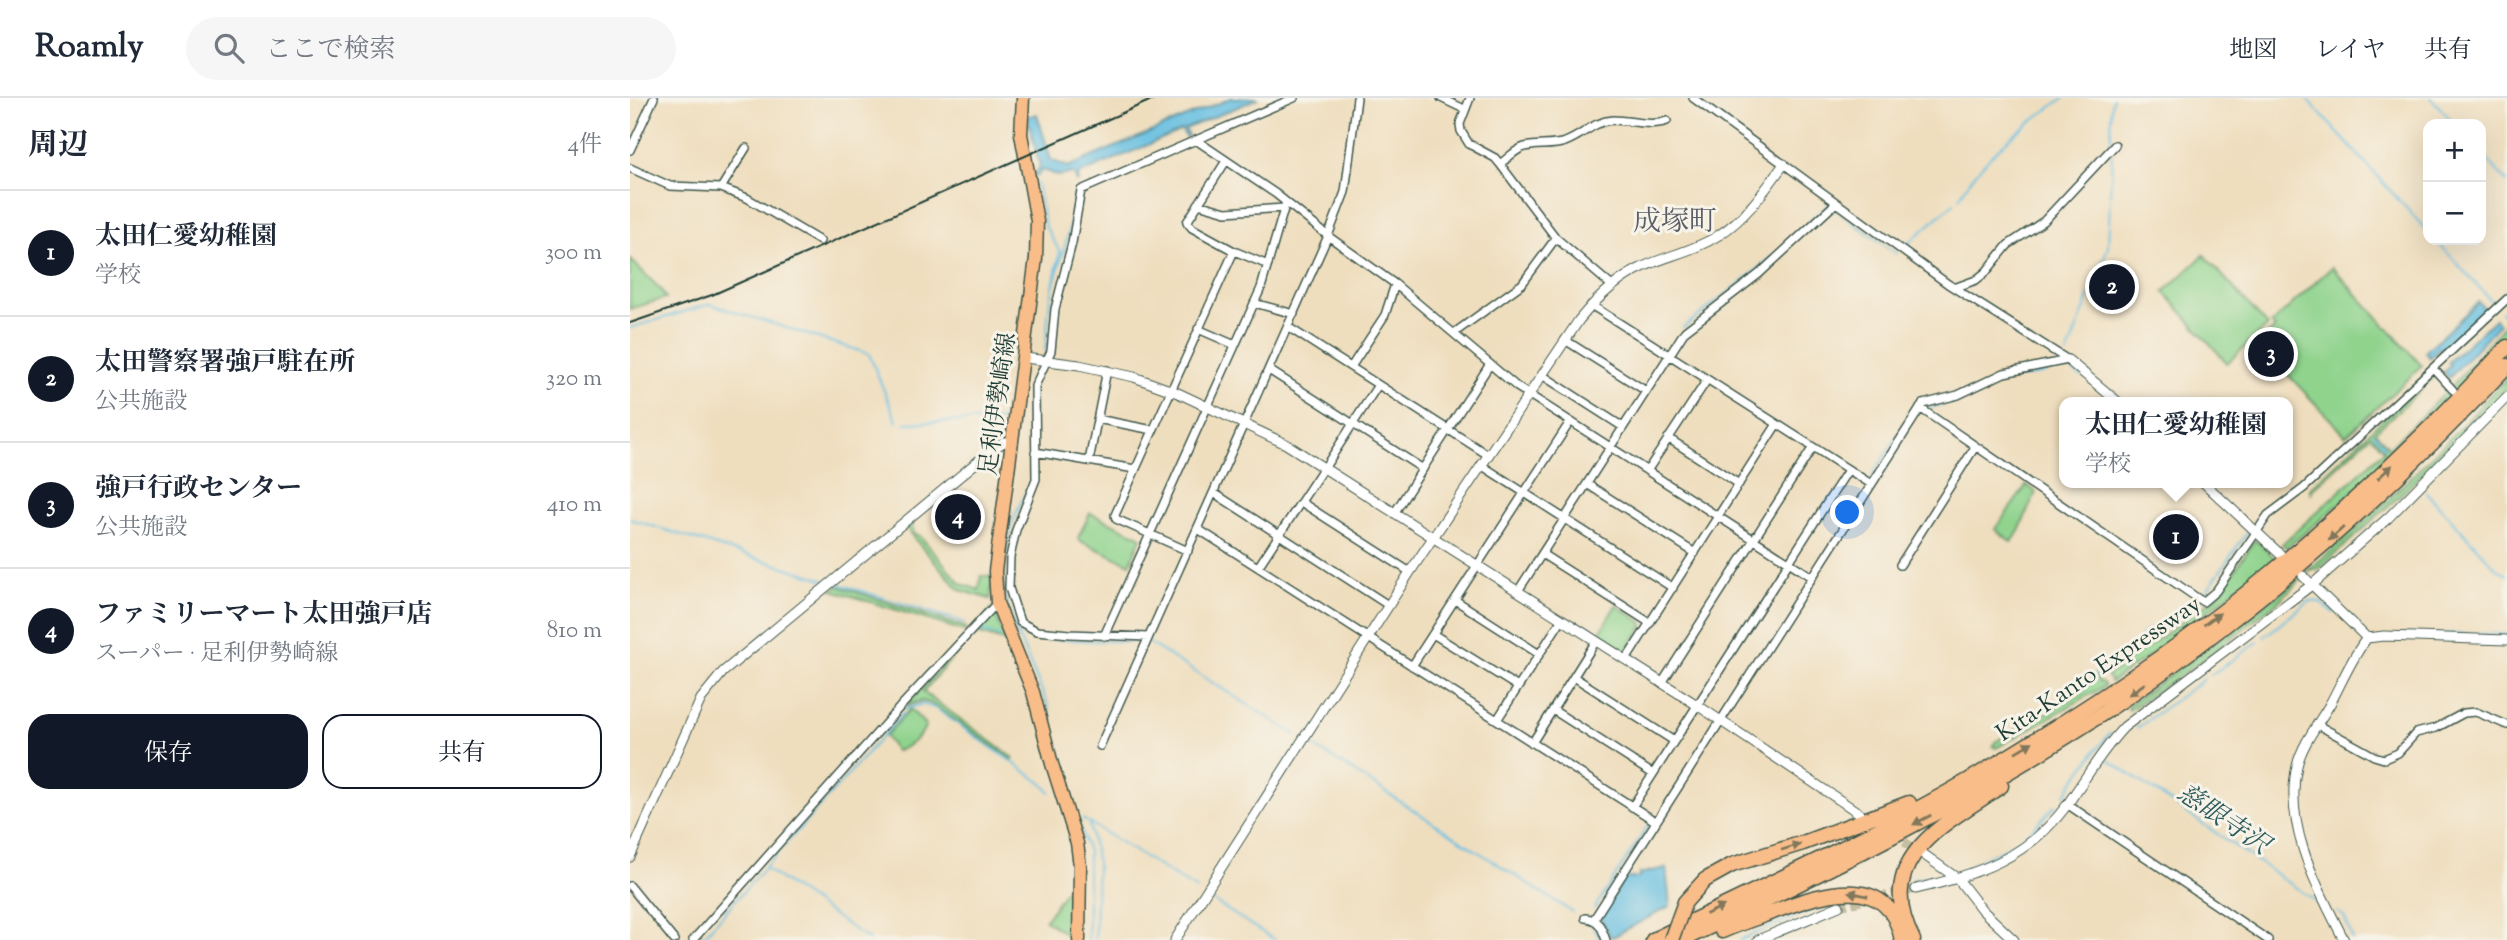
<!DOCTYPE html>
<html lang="ja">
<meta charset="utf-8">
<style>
body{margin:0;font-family:"Sorts Mill Goudy","Noto Serif JP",serif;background:#f6f6f7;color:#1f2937}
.controls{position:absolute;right:21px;top:21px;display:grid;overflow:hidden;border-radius:14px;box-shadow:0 7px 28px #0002}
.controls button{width:63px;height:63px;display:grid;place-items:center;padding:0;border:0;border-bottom:2px solid #e0e1e3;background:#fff;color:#1f2937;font:35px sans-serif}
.you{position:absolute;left:1218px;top:415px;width:24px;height:24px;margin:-18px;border:5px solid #fff;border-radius:50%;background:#1a73e8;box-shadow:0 0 0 10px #1a73e833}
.badge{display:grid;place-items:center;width:46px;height:46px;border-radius:50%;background:#111827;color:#fff;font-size:23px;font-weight:700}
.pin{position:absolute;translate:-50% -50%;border:4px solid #fff;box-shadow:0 2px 7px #0006}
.popup{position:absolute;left:1429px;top:299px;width:234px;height:91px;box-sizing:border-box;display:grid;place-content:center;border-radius:14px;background:#fff;filter:drop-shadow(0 2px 5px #0005);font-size:23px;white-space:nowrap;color:#747a83}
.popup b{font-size:26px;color:#1f2937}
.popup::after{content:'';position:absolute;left:50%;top:100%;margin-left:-14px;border:14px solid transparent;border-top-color:#fff}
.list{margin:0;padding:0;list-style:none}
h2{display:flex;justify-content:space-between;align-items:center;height:91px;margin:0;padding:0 28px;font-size:30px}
h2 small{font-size:23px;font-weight:400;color:#747a83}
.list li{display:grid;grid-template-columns:46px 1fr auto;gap:21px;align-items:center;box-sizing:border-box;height:126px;padding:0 28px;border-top:2px solid #e0e1e3}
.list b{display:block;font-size:26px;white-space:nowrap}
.list p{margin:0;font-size:23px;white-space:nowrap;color:#747a83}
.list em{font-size:23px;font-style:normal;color:#747a83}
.actions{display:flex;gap:14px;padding:21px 28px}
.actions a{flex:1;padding:16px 0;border:2px solid #111827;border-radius:21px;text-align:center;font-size:24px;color:#111827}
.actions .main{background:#111827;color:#fff}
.icon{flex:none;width:38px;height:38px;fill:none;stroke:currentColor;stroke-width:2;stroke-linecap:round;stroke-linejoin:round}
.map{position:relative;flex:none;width:1877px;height:842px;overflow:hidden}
header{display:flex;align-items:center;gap:42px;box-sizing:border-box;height:98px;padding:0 35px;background:#fff;border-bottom:2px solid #e0e1e3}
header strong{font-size:33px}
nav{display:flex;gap:38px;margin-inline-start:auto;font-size:24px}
.search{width:490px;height:63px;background:#f6f6f7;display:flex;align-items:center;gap:18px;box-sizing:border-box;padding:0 24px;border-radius:38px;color:#747a83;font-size:26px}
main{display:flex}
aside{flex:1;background:#fff}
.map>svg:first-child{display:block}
</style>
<header>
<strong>Roamly</strong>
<div class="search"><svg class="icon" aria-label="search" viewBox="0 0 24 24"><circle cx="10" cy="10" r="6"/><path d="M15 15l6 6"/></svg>ここで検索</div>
<nav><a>地図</a><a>レイヤ</a><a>共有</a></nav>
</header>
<main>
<aside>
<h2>周辺<small>4件</small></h2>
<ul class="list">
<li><span class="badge">1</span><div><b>太田仁愛幼稚園</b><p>学校</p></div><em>300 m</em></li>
<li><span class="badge">2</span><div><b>太田警察署強戸駐在所</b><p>公共施設</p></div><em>320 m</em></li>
<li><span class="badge">3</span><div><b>強戸行政センター</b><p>公共施設</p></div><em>410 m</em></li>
<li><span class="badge">4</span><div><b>ファミリーマート太田強戸店</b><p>スーパー · 足利伊勢崎線</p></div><em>810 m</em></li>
</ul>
<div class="actions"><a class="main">保存</a><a>共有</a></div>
</aside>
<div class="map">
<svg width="1877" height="842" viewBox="0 0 1877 842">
<rect width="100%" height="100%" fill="#f7f3e8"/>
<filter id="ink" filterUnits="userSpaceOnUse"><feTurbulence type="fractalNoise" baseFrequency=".0143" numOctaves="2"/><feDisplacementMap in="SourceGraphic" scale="14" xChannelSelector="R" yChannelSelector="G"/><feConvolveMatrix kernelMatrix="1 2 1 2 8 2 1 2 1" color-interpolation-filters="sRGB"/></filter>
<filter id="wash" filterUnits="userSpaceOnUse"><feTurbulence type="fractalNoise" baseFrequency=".00686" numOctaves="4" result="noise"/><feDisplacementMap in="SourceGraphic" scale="28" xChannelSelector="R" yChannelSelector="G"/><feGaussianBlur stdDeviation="1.57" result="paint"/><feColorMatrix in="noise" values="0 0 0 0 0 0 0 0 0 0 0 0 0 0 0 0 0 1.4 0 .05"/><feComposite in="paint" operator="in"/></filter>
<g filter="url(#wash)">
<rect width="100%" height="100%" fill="#efdebe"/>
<!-- green -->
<path fill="#8fd38d" stroke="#578860" stroke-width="2" d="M 1574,157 L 1638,228 L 1597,265 L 1534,194 Z
M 0,161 L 31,192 L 36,200 L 0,211 Z
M 1702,169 L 1792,268 L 1716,338 L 1628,245 L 1645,230 L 1641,226 Z
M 1877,224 L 1877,239 L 1775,345 L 1706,409 L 1656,450 L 1652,446 L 1755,352 L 1741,337 L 1682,392 L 1681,396 L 1680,390 L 1802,275 L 1806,277 L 1745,334 L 1759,350 L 1823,287 Z
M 1877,279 L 1877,289 L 1859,309 L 1844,318 L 1836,333 L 1768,399 L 1690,470 L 1679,473 L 1648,504 L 1567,566 L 1499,612 L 1497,608 C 1554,567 1610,528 1664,484 C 1741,421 1812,352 1877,279 Z
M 1397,387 L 1406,394 L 1389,433 L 1382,444 L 1365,431 Z
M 460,415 L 510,438 L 511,440 L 500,466 L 450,443 L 448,440 Z
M 282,426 L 283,436 L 290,438 L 331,486 L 349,492 L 351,478 L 361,478 L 361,499 L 360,501 L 330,492 L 282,438 L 276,430 Z
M 1625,442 L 1645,460 L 1528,552 L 1481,584 L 1477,578 L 1587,498 Z
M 208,488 L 337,530 L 334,533 L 202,492 Z
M 986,507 L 1012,524 L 1013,529 L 995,553 L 969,536 Z
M 363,510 L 376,544 L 344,534 L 293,594 L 384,660 L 383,662 L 300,605 L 291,603 L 276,608 Z
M 1465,576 L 1469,584 L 1472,584 L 1475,588 L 1366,650 L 1363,648 L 1365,644 L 1454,593 Z
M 280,611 L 296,627 C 291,639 279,649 266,653 L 255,638 Z
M 442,783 L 439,834 L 436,836 L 415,822 Z"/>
<!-- water -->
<path fill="#63bee1" stroke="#417e8a" stroke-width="2" d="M 601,0 L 629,0 L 555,31 L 558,38 L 556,40 L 552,32 L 448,77 L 449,83 L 447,84 L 443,75 L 429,78 L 412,72 L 407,79 L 404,77 L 410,68 L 397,19 L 407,16 L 421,62 L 438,69 Z
M 1848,204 L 1856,212 L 1812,252 L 1809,250 L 1800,260 L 1795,254 Z
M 1865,221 L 1869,226 L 1819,280 L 1814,274 L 1820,267 L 1818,264 Z
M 1036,770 L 1040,808 L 983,839 L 980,838 L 970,819 L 995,780 L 1009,780 L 1009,776 Z"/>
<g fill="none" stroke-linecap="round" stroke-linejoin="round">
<!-- stream -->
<path stroke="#63bee1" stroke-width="2" d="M 1676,0 L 1798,134
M 1801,0 L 1825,26
M 1481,43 L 1481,12 L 1483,0
M 1851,55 L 1877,84
M 407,85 L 415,128 L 430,154 L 419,209 L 415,254
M 1329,100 C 1353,57 1393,28 1434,0
M 1206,112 L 1267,156
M 1806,142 L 1863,205 L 1877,192
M 1274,149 L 1324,105
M 423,189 L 438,137 L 445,98
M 1871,213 L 1877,221
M 0,230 L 80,206 L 236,255 L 239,256 L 267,324
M 1053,230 L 1126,173 L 1198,107
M 1437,257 L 1478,149 L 1482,56
M 408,271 L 399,291 L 401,383 L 382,425 L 375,456 L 372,487 L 382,524 L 418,607 L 427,656 L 458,754 L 458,842
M 1474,298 L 1481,304
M 1298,310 L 1336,300 L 1368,284 L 1410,276 L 1434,268 L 1438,269 L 1452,279
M 275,325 L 375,322
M 1744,336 L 1755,348
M 1242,378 L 1282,315
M 1797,395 L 1866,470 L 1877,477
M 0,421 L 196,482
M 209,486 L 335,525
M 1573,498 L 1618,433 L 1617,431
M 385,529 L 397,537
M 347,531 L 371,539
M 1514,534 L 1535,525 L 1565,503
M 1814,536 L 1877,536
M 394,538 L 411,541 L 513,544
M 1634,539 L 1679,503 L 1690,504 L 1704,515
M 519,545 L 666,637
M 1468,573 L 1504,549 L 1512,537
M 1581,577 L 1628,544
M 1454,593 L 1465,576
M 276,611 L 292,606 L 305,610 L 412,685 L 420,694
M 1507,630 L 1574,581
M 679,645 L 942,814
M 1463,656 L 1480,635
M 1479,662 L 1690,806
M 1435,696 L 1463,657 L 1464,657
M 453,721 L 567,792
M 459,726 L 467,765 L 465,842
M 1340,768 L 1391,742 L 1426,707
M 136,771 L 239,842
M 0,781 L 37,827
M 1282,781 L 1297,779
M 580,801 L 645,842
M 964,811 L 1020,725
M 1707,814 L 1714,818 L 1723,842
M 963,829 L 971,842
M 70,842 L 273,615
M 1110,842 L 1205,802"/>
</g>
</g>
<g filter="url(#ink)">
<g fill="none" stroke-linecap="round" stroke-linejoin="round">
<!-- tertiary-tunnel -->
<path stroke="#c5bea2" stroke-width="9" stroke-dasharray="9 4.5" stroke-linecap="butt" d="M 1263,736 L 1289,754
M 1209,808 L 1286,791"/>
<!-- minor casing -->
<g stroke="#3e5549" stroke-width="10">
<path id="minor" d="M 811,0 L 834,11
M 840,0 L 830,26 L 831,33 L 839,46 L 865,60 L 870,66 L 926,140 L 982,188
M 1063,0 L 1318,186 L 1438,262
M 566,42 L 664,0
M 0,52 L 24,0
M 596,63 L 557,124 L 562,130 L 604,153 L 638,167
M 870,66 C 877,61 884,53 892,50 C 905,45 921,49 935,44 C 953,38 963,23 983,22 C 1001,22 1021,29 1037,23
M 0,70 L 40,88 L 91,90 L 117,100 L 190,143
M 91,90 L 116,50
M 568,106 L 596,114 L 654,110
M 1324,190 L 1346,182 L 1356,174 L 1378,147 L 1414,123 L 1485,47
M 624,205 L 664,216
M 961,207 L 1241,386
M 658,229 L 858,357
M 568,231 L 605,247
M 824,235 L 892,186 L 926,140
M 935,242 L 1016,293
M 721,269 L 755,217 L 765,186
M 1803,270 L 1823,292
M 639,272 L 793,371
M 912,277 L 993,329
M 1290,310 L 1573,504 L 1586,493 L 1638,417 L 1674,390 L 1877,201
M 467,321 L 523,332
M 1038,340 L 1109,386
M 405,354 L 505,371
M 459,363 L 477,272
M 851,367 L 1043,490
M 695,369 L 748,287
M 1017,373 L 1077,282
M 957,386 L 1065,455
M 584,395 L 758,507
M 671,404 L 780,474
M 765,414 L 860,266
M 568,431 L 1025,723
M 558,453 L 486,421 L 485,417 L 604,153
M 912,456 L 1020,525
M 1270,467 L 1345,349
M 628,469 L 694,369
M 888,493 L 1055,233 L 1129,176 L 1206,105
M 825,502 L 909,556
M 803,536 L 888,589
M 474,538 L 631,190 L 656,104
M 518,539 L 440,536 L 407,533 L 390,524 L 379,490 L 380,459 L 386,432 L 406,381 L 405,288 L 421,253 L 425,211 L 442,145 L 451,92 L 566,42 L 646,96 L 698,138 L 765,186 L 887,289 L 1182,479
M 996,562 L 1147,326
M 782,568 L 940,324
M 944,579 L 1044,643
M 1032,585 L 1183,349
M 923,612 L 1023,676
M 867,622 L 932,521
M 1688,627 L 1744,658 L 1754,661 L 1768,655 L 1786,635 L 1806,630 L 1834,615 L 1846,614 L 1877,627
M 902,645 L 966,543
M 470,648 L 698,138 L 715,94 L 727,0
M 1437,706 L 1638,842
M 1002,709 L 1218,372
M 0,788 L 44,842
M 955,820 C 969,821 972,830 976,842
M 964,821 L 1293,306 L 1328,297 L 1374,275 L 1438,262
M 63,842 L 270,609 L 367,505"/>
</g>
<!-- tertiary casing -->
<g stroke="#3e5549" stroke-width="11">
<path id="tertiary" d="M 395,260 L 449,267 L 504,279 L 548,295 L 656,346 L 1067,607 L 1229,715
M 1438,262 L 1488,304
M 1574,385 L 1650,456
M 1673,478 L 1737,540
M 1293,756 L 1328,781 L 1352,812 L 1384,842
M 0,759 L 71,601 L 93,574 L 364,350 L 374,344 L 383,345
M 1286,791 C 1347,776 1397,761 1437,707 C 1456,680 1472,652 1494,629 L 1683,486 L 1758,420 L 1877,299
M 545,842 L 780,474 L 949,222 C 967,200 988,180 1015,168 C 1040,157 1066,152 1089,137 C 1117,119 1135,92 1154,66
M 1128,842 L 1209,808
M 1714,842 C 1688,790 1653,728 1667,668 C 1672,646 1689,625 1700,606 C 1712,584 1722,559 1737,540 L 1754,538 L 1877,542"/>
</g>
<!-- primary casing -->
<g stroke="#3e5549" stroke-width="15">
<path id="primary" d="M 393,0 L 391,36 L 407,123 L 406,160 L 365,473 L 367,505 L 403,594 L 422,666 L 447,745 L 450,768 L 449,842"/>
</g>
<!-- motorway casing -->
<g stroke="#3e5549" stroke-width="17">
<path id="motorway" d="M 1075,782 L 1102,767 L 1173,745 L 1279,705
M 1092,833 C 1110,825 1129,819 1148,812 C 1193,795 1259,773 1272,842
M 1023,842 C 1129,790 1238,741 1339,682 C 1444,620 1547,553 1640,476 C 1724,405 1803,330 1877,249
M 1052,842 C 1196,774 1339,703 1472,616 C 1621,517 1755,399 1877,268
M 1283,842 C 1241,760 1315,726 1371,688"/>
</g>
<!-- minor -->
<use href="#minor" stroke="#fff" stroke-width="7"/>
<!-- tertiary -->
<use href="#tertiary" stroke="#fff" stroke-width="9"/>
<!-- primary -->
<use href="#primary" stroke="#f8bd89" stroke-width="12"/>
<!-- motorway -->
<use href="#motorway" stroke="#f8bd89" stroke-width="14"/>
<!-- rail -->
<path stroke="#1f3d34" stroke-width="2" d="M 0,225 L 82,197 L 526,0"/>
<!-- motorway-bridge casing -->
<g stroke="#3e5549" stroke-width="17" stroke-linecap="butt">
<path id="motorway-bridge" d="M 1041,842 L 1055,804 L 1075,782"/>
</g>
<!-- motorway-bridge -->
<use href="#motorway-bridge" stroke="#f8bd89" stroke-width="14"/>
</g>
<!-- one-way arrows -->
<defs><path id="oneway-solid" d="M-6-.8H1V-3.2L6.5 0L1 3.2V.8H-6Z" transform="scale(1.75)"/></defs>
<g fill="#81775a">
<use href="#oneway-solid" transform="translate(1755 374) rotate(-43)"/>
<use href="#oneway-solid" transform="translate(1706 436) rotate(138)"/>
<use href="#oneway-solid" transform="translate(1582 521) rotate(-36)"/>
<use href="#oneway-solid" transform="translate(1507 591) rotate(145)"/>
<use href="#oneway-solid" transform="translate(1394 649) rotate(-31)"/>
<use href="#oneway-solid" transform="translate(1292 722) rotate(152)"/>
<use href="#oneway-solid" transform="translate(1161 749) rotate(-18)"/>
<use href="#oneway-solid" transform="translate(1228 796) rotate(-167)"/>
<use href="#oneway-solid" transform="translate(1085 812) rotate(-26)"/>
</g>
</g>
<g text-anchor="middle" stroke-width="6" stroke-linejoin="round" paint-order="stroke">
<!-- street labels -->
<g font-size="24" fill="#1f3d34" stroke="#f7f3e8">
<text transform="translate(367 306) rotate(-82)" y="8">足利伊勢崎線</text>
<text transform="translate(1468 570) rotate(-34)" y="8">Kita-Kanto Expressway</text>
</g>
<!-- water labels -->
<g font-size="26" font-style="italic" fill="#305d5f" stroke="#f7f3e8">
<text transform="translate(1594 720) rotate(34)" y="9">慈眼寺沢</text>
</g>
<!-- quarter labels -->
<g font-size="28" fill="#5b6068" stroke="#f7f3e8">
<text x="1045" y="132">成塚町</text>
</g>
</g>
</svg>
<div class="controls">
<button>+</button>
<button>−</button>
</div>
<div class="you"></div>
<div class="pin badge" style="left:1546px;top:439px">1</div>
<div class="popup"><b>太田仁愛幼稚園</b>学校</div>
<div class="pin badge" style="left:1482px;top:189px">2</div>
<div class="pin badge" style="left:1641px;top:256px">3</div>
<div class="pin badge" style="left:328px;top:419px">4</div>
</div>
</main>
